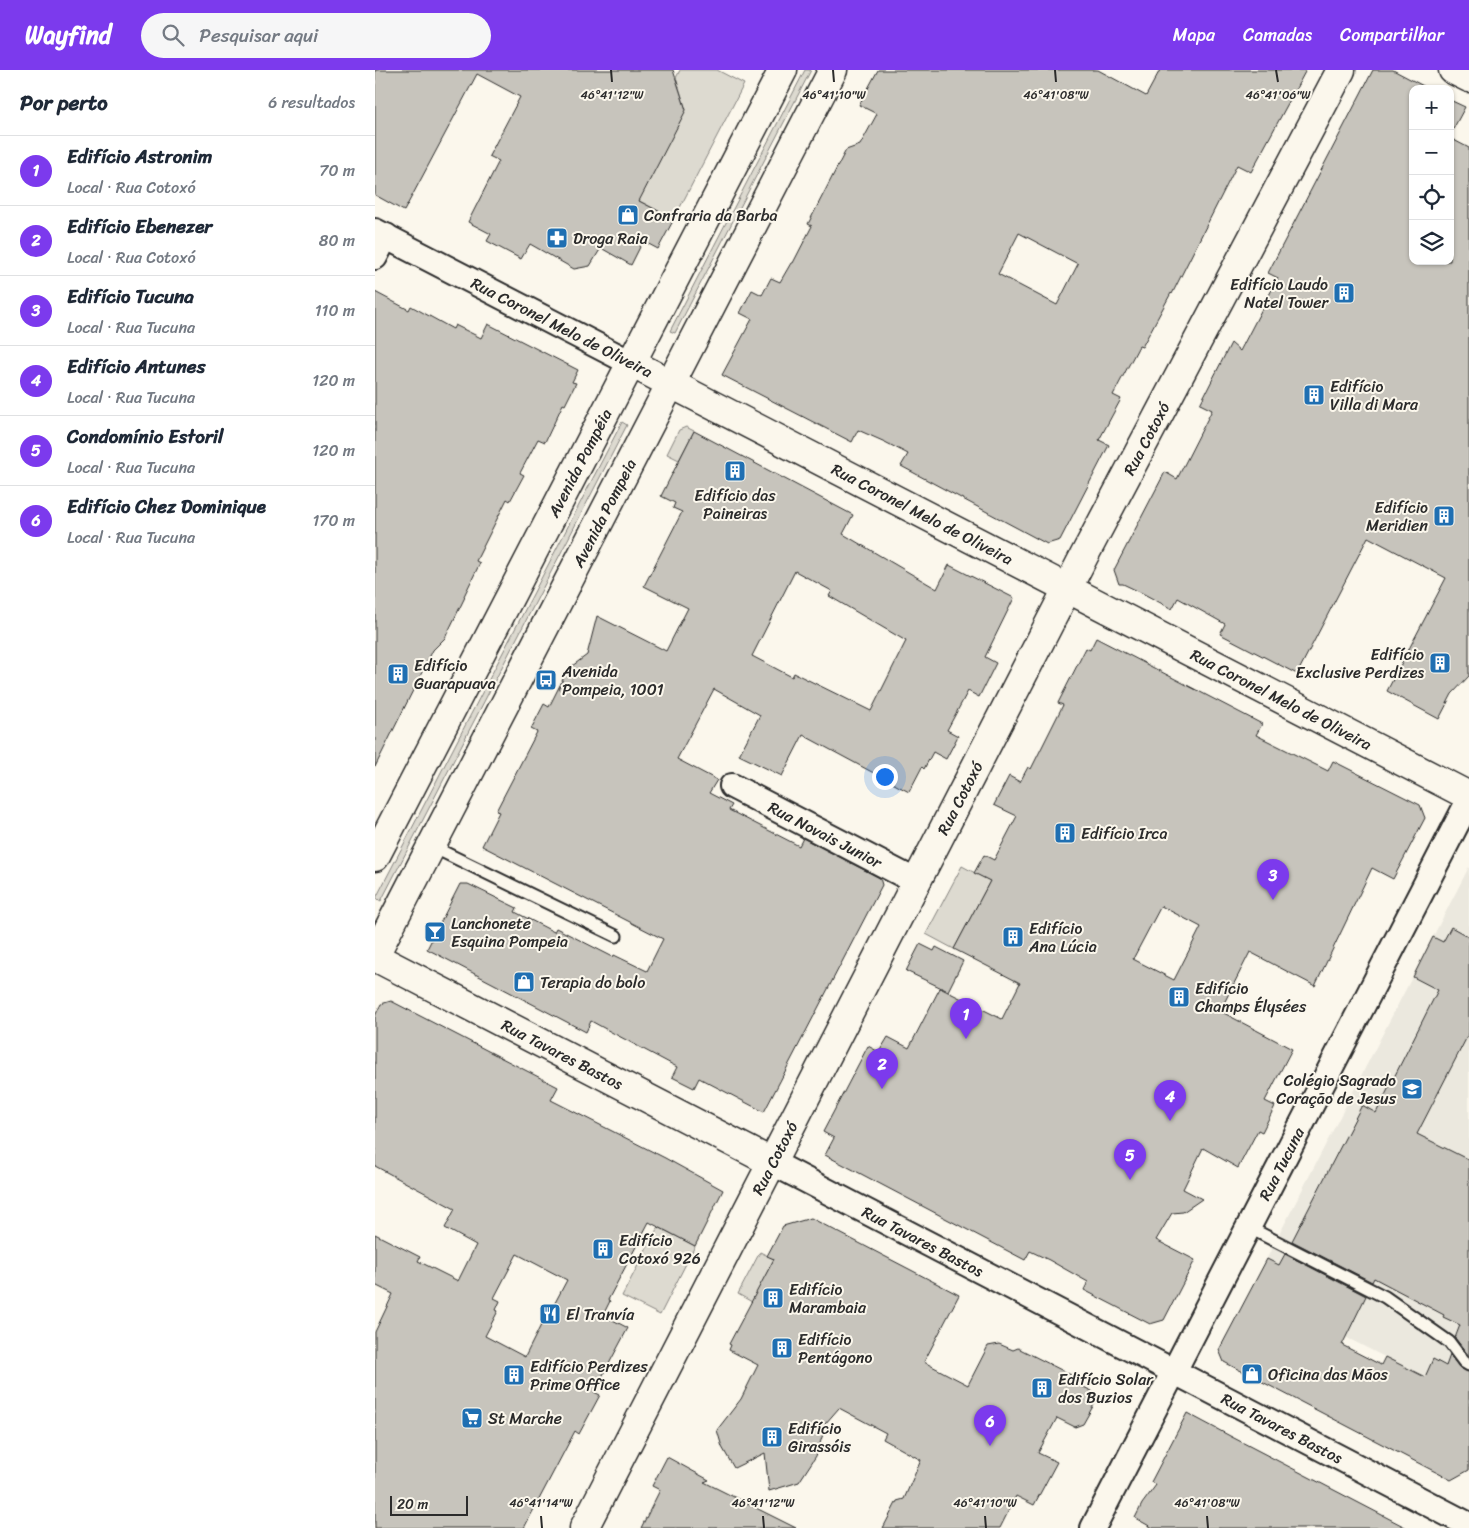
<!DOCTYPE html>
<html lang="pt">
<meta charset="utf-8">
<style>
body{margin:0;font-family:Sriracha,sans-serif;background:#f6f6f7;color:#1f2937}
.controls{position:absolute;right:15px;top:15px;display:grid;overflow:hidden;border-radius:10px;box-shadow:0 1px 4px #0004}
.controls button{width:45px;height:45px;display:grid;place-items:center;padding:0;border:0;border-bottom:1px solid #e0e1e3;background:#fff;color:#1f2937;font:25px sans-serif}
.scale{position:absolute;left:15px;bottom:12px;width:78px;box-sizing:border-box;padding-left:5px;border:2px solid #2b2b2b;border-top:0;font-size:14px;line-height:18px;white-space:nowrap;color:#2b2b2b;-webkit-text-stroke:4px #fbf7ec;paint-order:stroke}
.you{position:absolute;left:509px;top:706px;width:18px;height:18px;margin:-12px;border:4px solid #fff;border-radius:50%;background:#1a73e8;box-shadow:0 0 0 8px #1a73e833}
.badge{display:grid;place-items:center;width:32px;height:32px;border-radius:50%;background:#7c3aed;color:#fff;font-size:16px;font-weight:700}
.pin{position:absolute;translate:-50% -41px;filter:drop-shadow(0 1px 2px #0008)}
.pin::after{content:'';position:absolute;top:26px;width:18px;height:15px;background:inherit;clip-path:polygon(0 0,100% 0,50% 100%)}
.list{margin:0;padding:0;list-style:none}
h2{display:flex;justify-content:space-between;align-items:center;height:65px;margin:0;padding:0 20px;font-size:21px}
h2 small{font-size:16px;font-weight:400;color:#747a83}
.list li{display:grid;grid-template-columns:32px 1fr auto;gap:15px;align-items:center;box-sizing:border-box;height:70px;padding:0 20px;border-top:1px solid #e0e1e3}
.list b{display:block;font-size:19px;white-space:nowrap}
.list p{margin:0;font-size:16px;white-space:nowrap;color:#747a83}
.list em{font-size:16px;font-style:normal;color:#747a83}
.icon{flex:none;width:28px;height:28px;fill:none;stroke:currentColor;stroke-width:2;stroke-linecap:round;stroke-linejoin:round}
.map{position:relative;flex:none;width:1094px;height:1458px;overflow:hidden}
header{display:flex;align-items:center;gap:30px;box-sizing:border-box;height:70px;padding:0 25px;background:#7c3aed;color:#fff}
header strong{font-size:24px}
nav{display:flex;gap:28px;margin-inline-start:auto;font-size:18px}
.search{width:350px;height:45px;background:#f6f6f7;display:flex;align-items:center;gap:12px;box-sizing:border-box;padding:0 18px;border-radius:28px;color:#747a83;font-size:19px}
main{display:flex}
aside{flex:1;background:#fff}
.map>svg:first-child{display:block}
</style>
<header>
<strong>Wayfind</strong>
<div class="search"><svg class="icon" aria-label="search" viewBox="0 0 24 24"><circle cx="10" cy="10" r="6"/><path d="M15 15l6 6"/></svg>Pesquisar aqui</div>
<nav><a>Mapa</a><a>Camadas</a><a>Compartilhar</a></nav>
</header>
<main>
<aside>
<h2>Por perto<small>6 resultados</small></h2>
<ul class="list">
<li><span class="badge">1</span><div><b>Edifício Astronim</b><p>Local · Rua Cotoxó</p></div><em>70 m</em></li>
<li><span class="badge">2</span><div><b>Edifício Ebenezer</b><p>Local · Rua Cotoxó</p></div><em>80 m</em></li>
<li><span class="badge">3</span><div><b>Edifício Tucuna</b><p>Local · Rua Tucuna</p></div><em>110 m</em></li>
<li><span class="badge">4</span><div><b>Edifício Antunes</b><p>Local · Rua Tucuna</p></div><em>120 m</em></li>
<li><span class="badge">5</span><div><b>Condomínio Estoril</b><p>Local · Rua Tucuna</p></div><em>120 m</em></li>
<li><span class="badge">6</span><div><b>Edifício Chez Dominique</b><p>Local · Rua Tucuna</p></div><em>170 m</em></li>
</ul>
</aside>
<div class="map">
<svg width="1094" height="1458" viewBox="0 0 1094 1458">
<rect width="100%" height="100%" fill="#fbf7ec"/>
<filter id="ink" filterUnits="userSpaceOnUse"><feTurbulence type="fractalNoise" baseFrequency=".02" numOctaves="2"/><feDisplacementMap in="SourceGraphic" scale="10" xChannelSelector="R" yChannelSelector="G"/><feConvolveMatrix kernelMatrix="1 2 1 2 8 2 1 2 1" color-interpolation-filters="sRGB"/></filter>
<g filter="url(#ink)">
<!-- built -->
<path fill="#ebe8de" d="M 1094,797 L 1094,1336 L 1049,1307 L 876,1219 Z"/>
<!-- green -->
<path fill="#dddad0" stroke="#84827e" d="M 305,0 L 342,0 L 369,14 L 299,149 L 210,103 L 311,40 L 301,8 Z
M 430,0 L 436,0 L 300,263 L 295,261 Z
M 247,352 L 252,355 L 6,831 L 1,828 Z
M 311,357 L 319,361 L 304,390 L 292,384 L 304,360 Z
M 587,796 L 615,811 L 579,879 L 551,864 Z
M 283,1157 L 320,1176 L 285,1245 L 247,1226 Z
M 385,1182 L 399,1189 L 377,1232 L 363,1224 Z"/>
<!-- building -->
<path fill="#c7c4bc" stroke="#2b2b2b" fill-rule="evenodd" d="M 0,0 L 298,0 L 311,40 L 264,131 L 299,149 L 283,179 L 268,171 L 256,195 L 226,178 L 215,196 L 199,199 L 155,174 L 146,189 L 112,171 L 116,164 L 93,152 L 124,91 L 114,86 L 145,27 L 102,4 L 29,141 L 0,125 Z
M 503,0 L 723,0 L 771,26 L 785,0 L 931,0 L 876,102 L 862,95 L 797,224 L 796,223 L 767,277 L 764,276 L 738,325 L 746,329 L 724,370 L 734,375 L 685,470 L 672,474 L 526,396 L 533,384 L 510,372 L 483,360 L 477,372 L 347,305 L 377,249 L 365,243 L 377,220 L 387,225 L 396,208 L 405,212 L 416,193 L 418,193 L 437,156 L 433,154 L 471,80 L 485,75 L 502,44 L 484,35 ZM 644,163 L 703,194 L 682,235 L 623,204 Z
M 998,0 L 1018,0 L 1054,19 L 1038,19 L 1038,191 L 1075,191 L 1075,68 L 1094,78 L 1094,606 L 1077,624 L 1064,649 L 1012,621 L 1071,508 L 993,467 L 922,604 L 845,564 L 850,554 L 803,528 L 797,539 L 767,523 L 748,514 L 744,514 L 739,500 L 790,402 L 802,409 L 837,340 L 825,334 L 856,273 L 865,281 L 878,256 L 903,208 L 893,203 Z
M 1075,30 L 1090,37 L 1075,65 Z
M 0,222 L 34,240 L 36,236 L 78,259 L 80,255 L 106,268 L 113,254 L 203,300 L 197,312 L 201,313 L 190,335 L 188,334 L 170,372 L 163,369 L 145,403 L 149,405 L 135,431 L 132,429 L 101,491 L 105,493 L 89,526 L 90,527 L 70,568 L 58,580 L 0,697 Z
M 319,361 L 478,445 L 468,464 L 562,519 L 574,495 L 639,528 L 610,587 L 621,593 L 604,627 L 593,621 L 572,660 L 583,666 L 571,689 L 558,682 L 549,699 L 547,697 L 534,722 L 428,665 L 407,706 L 364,685 L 385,645 L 339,619 L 302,689 L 342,710 L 334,723 L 357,735 L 354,740 L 424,776 L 428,768 L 505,808 L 507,815 L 389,1042 L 324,1008 L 319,1018 L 297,1007 L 302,997 L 238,963 L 216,951 L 211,962 L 52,879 L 85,814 L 93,814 L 142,838 L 140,842 L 179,862 L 181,858 L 238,887 L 239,885 L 272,901 L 288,869 L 107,776 L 124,742 L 121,741 L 162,662 L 156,659 L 169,634 L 174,637 L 193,599 L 212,585 L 222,546 L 291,581 L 313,538 L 269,516 L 307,442 L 298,438 L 300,433 L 286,426 ZM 420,501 L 457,521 L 454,526 L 531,571 L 496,641 L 419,603 L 417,607 L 377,586 Z
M 721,568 L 887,654 L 881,665 L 953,701 L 958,691 L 1045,735 L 1050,748 L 1018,809 L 997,798 L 940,916 L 875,882 L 845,941 L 917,979 L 890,1031 L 900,1036 L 887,1062 L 883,1060 L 863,1098 L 828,1078 L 808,1119 L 827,1129 L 808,1142 L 797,1143 L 781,1170 L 820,1190 L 789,1250 L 775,1254 L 709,1220 L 713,1212 L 674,1190 L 655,1181 L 650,1190 L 450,1085 L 459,1068 L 448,1062 L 493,976 L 504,982 L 513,967 L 534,978 L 565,918 L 627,949 L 645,913 L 579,879 L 615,811 L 599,803 L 609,785 L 619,790 L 642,746 L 619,735 L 634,706 L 645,712 L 653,697 L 656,699 L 688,635 L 683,633 L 711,578 L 715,580 ZM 786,836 L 826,857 L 799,910 L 758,889 Z
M 1076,857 L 1094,867 L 1094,963 L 1042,1064 L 1094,1090 L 1094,1286 L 1080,1268 L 1085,1255 L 1068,1247 L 1069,1245 L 999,1208 L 997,1212 L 917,1171 L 987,1035 L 1001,1043 L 1063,920 L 1038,907 L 1058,867 L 1068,872 Z
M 545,874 L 559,881 L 561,877 L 588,891 L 573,921 L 531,901 Z
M 16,931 L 183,1017 L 176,1030 L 290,1088 L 348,1120 L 320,1176 L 274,1152 L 233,1230 L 235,1231 L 228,1245 L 253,1258 L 219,1322 L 225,1325 L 204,1364 L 200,1361 L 149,1458 L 0,1458 L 0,1262 L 18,1224 L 0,1215 L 0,1164 L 45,1187 L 43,1191 L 83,1211 L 101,1175 L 70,1158 L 80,1139 L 0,1096 L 0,946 L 6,934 ZM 142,1184 L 192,1210 L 172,1248 L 170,1247 L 150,1287 L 110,1266 L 123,1241 L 121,1240 L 125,1231 L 119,1228 Z
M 436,1148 L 584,1225 L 549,1292 L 593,1315 L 613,1276 L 624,1274 L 638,1280 L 643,1278 L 702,1308 L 704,1315 L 717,1321 L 721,1331 L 708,1354 L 700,1357 L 682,1348 L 663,1383 L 682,1392 L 659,1435 L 641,1426 L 625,1458 L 508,1458 L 522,1431 L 529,1429 L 546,1390 L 508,1369 L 511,1363 L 464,1338 L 450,1354 L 448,1364 L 441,1386 L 424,1412 L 394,1421 L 390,1383 L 359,1398 L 347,1377 L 342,1360 L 366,1329 L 383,1295 L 354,1280 L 356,1275 L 354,1274 L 399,1189 L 392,1186 L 408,1156 Z
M 910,1184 L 991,1226 L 967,1275 L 1006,1295 L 1010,1287 L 1050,1307 L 1058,1289 L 1071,1296 L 1075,1285 L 1085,1298 L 1094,1302 L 1094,1400 L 1076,1410 L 849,1292 L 844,1280 L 892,1189 L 904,1195 Z
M 812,1343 L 855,1366 L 1032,1458 L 778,1458 L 760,1448 L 767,1434 L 781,1415 L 776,1412 Z
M 292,1387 L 334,1410 L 329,1412 L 421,1458 L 266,1458 L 285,1420 L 277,1416 Z"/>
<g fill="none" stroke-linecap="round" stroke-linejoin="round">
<!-- service casing -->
<g stroke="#2b2b2b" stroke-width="15">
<path id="service" d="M 56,776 L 241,866
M 873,1157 L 1010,1227 L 1074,1272 L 1089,1292 L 1094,1295"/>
</g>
<!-- minor casing -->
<g stroke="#2b2b2b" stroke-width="28">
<g id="minor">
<path d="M 0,161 L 256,293"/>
<path d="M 0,187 L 11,166"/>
<path id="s1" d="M 357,716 L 542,812"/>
<path id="s2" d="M 398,1093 L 1094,1455"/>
<path id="s3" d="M 718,1458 L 1094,730"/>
</g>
</g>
<!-- tertiary casing -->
<g stroke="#2b2b2b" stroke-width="31">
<g id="tertiary">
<path id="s4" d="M 256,293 L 1094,726"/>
<path id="s5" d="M 0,887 L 398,1093"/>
<path id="s6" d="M 209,1458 L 709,486 L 966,0"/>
</g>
</g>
<!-- secondary casing -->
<g stroke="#2b2b2b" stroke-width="31">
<g id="secondary">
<path d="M 1078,0 L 1094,8"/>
<path id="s7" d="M 0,787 L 408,0"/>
<path id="s8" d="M 0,885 L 458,0"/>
</g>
</g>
<!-- service -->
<use href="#service" stroke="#fbf7ec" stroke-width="11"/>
<!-- minor -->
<use href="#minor" stroke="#fbf7ec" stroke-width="24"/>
<!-- tertiary -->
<use href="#tertiary" stroke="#fbf7ec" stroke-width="28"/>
<!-- secondary -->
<use href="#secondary" stroke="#fbf7ec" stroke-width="28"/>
</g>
</g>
<!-- ticks -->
<path fill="none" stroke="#2b2b2b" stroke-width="2" d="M 236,0 L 237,12M 458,0 L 459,12M 680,0 L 681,12M 901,0 L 903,12M 166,1446 L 167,1458M 388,1446 L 389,1458M 610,1446 L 611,1458M 832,1446 L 833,1458"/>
<!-- icons -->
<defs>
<g id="shop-square" transform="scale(1.125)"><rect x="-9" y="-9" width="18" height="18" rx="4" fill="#1f6fb2" stroke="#fbf7ec"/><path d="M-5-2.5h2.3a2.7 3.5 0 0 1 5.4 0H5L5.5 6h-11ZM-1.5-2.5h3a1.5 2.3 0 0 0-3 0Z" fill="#fff"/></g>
<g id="pharmacy-square" transform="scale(1.125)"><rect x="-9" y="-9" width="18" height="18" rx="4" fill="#1f6fb2" stroke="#fbf7ec"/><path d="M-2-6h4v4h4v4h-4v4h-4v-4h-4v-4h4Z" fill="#fff"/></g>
<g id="building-square" transform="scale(1.125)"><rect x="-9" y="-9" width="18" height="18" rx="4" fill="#1f6fb2" stroke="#fbf7ec"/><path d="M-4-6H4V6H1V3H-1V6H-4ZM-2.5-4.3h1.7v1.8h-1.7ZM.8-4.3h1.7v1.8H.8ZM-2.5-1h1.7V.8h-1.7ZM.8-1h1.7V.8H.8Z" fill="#fff"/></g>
<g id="bus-square" transform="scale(1.125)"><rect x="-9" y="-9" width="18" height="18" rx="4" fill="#1f6fb2" stroke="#fbf7ec"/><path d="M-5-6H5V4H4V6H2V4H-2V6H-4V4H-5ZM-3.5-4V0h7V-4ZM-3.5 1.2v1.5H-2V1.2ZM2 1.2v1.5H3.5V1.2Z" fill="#fff"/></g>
<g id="bar-square" transform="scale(1.125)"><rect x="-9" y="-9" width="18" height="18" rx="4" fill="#1f6fb2" stroke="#fbf7ec"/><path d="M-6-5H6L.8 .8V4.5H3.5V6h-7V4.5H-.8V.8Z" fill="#fff"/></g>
<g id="school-square" transform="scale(1.125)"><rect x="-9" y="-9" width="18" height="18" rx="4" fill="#1f6fb2" stroke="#fbf7ec"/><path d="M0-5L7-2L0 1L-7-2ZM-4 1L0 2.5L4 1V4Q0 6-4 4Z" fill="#fff"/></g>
<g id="restaurant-square" transform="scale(1.125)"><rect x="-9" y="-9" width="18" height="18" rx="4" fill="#1f6fb2" stroke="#fbf7ec"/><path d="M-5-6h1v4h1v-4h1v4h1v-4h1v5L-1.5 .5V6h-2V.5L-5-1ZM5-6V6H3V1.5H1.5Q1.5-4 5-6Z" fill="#fff"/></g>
<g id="supermarket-square" transform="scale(1.125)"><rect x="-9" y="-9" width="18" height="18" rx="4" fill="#1f6fb2" stroke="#fbf7ec"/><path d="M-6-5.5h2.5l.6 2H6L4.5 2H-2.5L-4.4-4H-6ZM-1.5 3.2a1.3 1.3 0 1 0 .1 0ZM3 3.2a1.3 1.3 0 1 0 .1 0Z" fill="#fff"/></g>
</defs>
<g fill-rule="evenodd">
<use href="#shop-square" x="253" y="145"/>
<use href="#pharmacy-square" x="182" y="168"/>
<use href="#building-square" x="969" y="223"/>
<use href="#building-square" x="939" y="325"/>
<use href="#building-square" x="360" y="401"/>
<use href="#building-square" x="1069" y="446"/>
<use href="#building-square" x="1065" y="593"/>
<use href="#building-square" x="23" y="604"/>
<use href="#bus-square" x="171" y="610"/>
<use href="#building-square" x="690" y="763"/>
<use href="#bar-square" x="60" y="862"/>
<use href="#building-square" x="638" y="867"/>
<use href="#shop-square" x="149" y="912"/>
<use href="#building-square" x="804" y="927"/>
<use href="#school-square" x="1037" y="1019"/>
<use href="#building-square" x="228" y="1179"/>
<use href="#building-square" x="398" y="1228"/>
<use href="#restaurant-square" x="175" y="1244"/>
<use href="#building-square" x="407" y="1278"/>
<use href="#shop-square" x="877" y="1304"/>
<use href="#building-square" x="139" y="1305"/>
<use href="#building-square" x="667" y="1318"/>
<use href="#supermarket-square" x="97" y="1348"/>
<use href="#building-square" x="397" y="1367"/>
</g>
<g text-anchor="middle" stroke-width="4" stroke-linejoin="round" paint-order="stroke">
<!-- poi labels -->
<g font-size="16" fill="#2b2b2b" stroke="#fbf7ec" text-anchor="start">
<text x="269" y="151">Confraria da Barba</text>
<text x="198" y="174">Droga Raia</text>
<text x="953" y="220" text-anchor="end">Edifício Laudo<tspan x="953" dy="18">Natel Tower</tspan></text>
<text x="955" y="322">Edifício<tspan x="955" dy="18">Villa di Mara</tspan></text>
<text x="360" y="431" text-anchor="middle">Edifício das<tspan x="360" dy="18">Paineiras</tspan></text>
<text x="1053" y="443" text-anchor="end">Edifício<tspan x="1053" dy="18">Meridien</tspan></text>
<text x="1049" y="590" text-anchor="end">Edifício<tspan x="1049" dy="18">Exclusive Perdizes</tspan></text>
<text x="39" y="601">Edifício<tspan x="39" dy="18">Guarapuava</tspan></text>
<text x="187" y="607">Avenida<tspan x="187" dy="18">Pompeia, 1001</tspan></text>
<text x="706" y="769">Edifício Irca</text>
<text x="76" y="859">Lanchonete<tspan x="76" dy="18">Esquina Pompeia</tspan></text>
<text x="654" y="864">Edifício<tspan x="654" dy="18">Ana Lúcia</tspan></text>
<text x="165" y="918">Terapia do bolo</text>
<text x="820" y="924">Edifício<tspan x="820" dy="18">Champs Élysées</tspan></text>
<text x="1021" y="1016" text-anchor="end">Colégio Sagrado<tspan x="1021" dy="18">Coração de Jesus</tspan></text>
<text x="244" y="1176">Edifício<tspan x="244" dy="18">Cotoxó 926</tspan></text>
<text x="414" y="1225">Edifício<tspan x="414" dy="18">Marambaia</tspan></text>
<text x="191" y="1250">El Tranvía</text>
<text x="423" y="1275">Edifício<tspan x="423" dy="18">Pentágono</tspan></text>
<text x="155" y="1302">Edifício Perdizes<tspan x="155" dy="18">Prime Office</tspan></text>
<text x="893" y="1310">Oficina das Mãos</text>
<text x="683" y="1315">Edifício Solar<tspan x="683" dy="18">dos Buzios</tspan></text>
<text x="113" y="1354">St Marche</text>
<text x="413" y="1364">Edifício<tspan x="413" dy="18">Girassóis</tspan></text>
</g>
<!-- street labels -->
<g font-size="16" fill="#2b2b2b" stroke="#fbf7ec">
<text transform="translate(187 257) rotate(27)" y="6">Rua Coronel Melo de Oliveira</text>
<text dy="6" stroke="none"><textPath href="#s6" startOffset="1226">Rua Cotoxó</textPath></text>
<text dy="6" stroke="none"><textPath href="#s7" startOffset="444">Avenida Pompéia</textPath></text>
<text dy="6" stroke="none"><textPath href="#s8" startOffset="498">Avenida Pompeia</textPath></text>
<text dy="6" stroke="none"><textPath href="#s4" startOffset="328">Rua Coronel Melo de Oliveira</textPath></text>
<text dy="6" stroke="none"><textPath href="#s4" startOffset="732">Rua Coronel Melo de Oliveira</textPath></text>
<text dy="6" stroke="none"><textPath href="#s6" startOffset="821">Rua Cotoxó</textPath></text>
<text dy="6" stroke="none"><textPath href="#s1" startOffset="105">Rua Novais Junior</textPath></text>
<text dy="6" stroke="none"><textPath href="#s5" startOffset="211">Rua Tavares Bastos</textPath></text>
<text dy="6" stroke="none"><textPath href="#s6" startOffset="416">Rua Cotoxó</textPath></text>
<text dy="6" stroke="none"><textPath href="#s3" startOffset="410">Rua Tucuna</textPath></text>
<text dy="6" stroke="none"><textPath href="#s2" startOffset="169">Rua Tavares Bastos</textPath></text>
<text dy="6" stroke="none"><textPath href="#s2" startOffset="574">Rua Tavares Bastos</textPath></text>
</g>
</g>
<g font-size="12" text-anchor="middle" fill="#2b2b2b" stroke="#fbf7ec" stroke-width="4" stroke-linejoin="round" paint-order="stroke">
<text x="237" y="29">46°41'12"W</text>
<text x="459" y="29">46°41'10"W</text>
<text x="681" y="29">46°41'08"W</text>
<text x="903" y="29">46°41'06"W</text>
<text x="166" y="1437">46°41'14"W</text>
<text x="388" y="1437">46°41'12"W</text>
<text x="610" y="1437">46°41'10"W</text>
<text x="832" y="1437">46°41'08"W</text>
</g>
</svg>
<div class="controls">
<button>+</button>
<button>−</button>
<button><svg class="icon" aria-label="locate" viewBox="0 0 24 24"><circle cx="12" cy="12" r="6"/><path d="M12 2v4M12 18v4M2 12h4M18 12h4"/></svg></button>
<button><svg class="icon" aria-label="layers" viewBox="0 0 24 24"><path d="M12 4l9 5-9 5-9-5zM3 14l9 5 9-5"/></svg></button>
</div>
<div class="scale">20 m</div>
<div class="you"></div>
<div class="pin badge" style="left:591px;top:969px">1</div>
<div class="pin badge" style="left:507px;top:1019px">2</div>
<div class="pin badge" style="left:898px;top:830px">3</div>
<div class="pin badge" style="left:795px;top:1051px">4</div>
<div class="pin badge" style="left:755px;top:1110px">5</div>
<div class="pin badge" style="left:615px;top:1376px">6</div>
</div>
</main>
